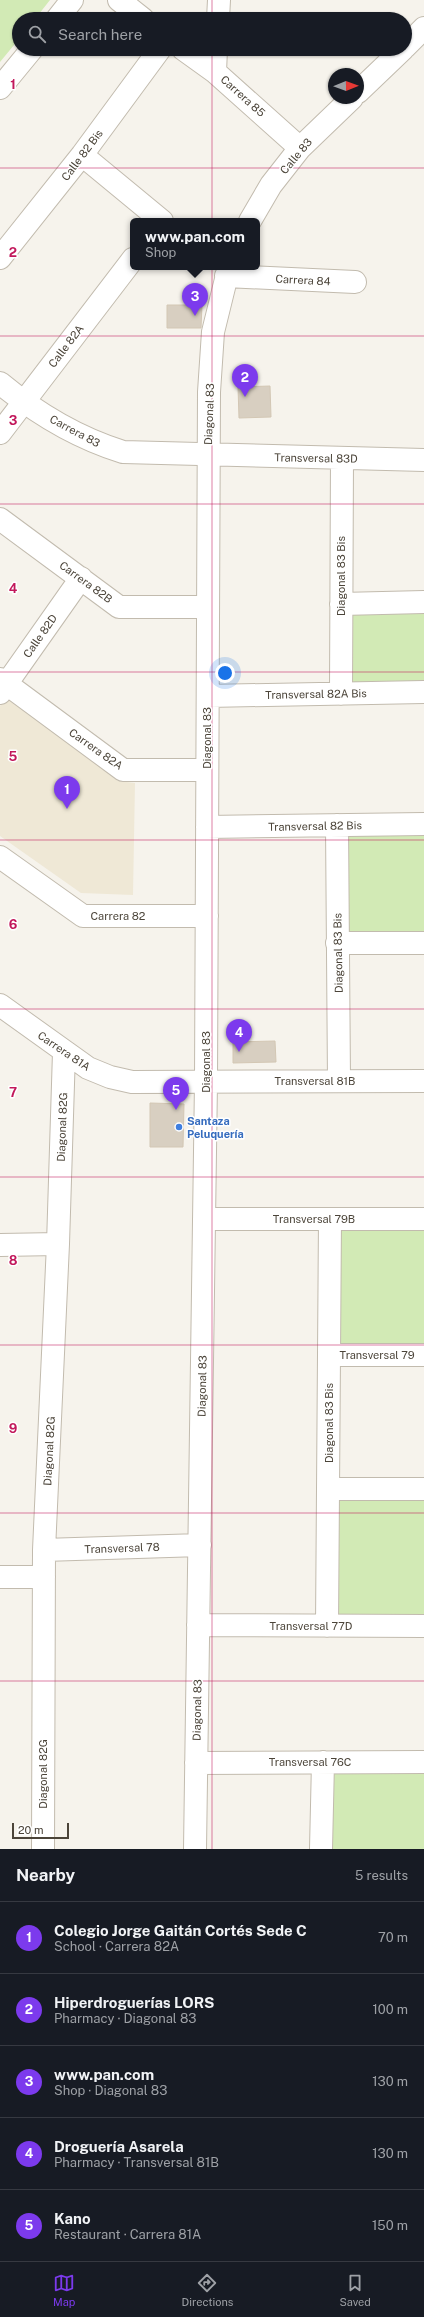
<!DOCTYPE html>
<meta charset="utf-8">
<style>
body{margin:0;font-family:"Public Sans",sans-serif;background:#20242c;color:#f1f3f6}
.compass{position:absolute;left:328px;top:68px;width:36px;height:36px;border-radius:50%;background:#171b24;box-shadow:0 1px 3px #0004;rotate:89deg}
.scale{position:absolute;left:12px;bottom:10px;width:57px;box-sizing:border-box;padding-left:4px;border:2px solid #4b4439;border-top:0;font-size:11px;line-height:14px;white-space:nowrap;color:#4b4439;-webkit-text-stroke:3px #fff;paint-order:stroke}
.you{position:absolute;left:225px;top:673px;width:14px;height:14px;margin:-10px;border:3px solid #fff;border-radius:50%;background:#1a73e8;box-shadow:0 0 0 6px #1a73e833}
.badge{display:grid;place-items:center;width:26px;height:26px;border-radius:50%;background:#7c3aed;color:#fff;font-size:13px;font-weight:700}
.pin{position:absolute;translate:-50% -33px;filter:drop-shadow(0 1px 2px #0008)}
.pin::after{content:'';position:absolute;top:21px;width:14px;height:12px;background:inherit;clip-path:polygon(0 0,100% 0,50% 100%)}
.popup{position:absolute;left:130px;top:218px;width:130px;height:52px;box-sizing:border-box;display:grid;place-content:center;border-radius:6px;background:#171b24;filter:drop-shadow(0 1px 3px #0005);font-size:13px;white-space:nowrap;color:#9ea1a6}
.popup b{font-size:15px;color:#f1f3f6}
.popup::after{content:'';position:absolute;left:50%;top:100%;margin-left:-8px;border:8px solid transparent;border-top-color:#171b24}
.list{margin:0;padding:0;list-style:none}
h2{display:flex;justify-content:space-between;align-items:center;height:52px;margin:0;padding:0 16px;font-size:17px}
h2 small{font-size:13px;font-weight:400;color:#9ea1a6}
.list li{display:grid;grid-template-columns:26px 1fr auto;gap:12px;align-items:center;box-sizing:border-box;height:72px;padding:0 16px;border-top:1px solid #363941}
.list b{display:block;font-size:15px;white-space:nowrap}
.list p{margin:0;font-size:13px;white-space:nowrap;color:#9ea1a6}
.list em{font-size:13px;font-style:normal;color:#9ea1a6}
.icon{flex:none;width:22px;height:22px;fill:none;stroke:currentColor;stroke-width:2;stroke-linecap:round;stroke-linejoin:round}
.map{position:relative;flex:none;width:424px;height:1849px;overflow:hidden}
.search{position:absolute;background:#171b24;box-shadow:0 1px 3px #0004;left:12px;right:12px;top:12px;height:44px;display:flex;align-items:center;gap:10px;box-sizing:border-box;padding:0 14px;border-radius:22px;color:#9ea1a6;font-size:15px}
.sheet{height:412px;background:#171b24}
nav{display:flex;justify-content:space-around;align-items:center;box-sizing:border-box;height:56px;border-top:1px solid #363941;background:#171b24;font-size:11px;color:#9ea1a6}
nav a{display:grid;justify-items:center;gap:2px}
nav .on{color:#7c3aed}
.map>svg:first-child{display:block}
</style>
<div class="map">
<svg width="424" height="1849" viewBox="0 0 424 1849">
<rect width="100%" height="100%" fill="#f6f3ec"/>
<!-- education -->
<path fill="#efe8d6" d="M 8,695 L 118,781 L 135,783 L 133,895 L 81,893 L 0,836 L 0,706 Z"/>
<!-- green -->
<path fill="#d2eab5" d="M 0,0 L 50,0 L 35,19 L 19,19 L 19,39 L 0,62 Z
M 424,602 L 424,692 L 341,694 L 341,604 Z
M 424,824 L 424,943 L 337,943 L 337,825 Z
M 330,1219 L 424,1219 L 424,1355 L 329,1355 Z
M 328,1489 L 424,1489 L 424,1626 L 327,1626 Z
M 323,1762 L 424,1762 L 424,1849 L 321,1849 Z"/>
<!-- building -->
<path fill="#d8cfc1" stroke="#d3c7b4" d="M 167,305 L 202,305 L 201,328 L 167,328 Z
M 270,386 L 271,417 L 239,418 L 238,387 Z
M 275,1041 L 276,1062 L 233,1063 L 233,1042 Z
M 150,1103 L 184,1104 L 183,1147 L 150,1147 Z"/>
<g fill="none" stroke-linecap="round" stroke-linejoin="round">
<!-- minor casing -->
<g stroke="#c2bbae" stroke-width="24">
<path id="minor" d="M 119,0 L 143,19
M 57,19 L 72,0
M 218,19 L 219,0
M 405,47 L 424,28
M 183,49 L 215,72 L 300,148
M 215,72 L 216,49
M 0,88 L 32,49
M 358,92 L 403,49
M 82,155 L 162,221
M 250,221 L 271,185 L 300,148 L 352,98
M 0,258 L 82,155 L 160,49
M 226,276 L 355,282
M 0,383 C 36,413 78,438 123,452 L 424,460
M 0,433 L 133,259
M 0,519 L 119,607 L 208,607
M 341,604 L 424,602
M 0,679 L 123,770 L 207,770
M 0,693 L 81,578
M 341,694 L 342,458
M 208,696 L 424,692
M 337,825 L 339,1081
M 207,827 L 424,824
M 0,857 L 83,916 L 207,916
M 337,943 L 424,943
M 0,1005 L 88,1068 L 110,1077 L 132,1082 L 424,1081
M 204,1219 L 424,1219
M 0,1245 L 58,1244
M 329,1355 L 424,1355
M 328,1489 L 424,1489
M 44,1550 L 200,1545
M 0,1577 L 44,1577
M 198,1625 L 424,1626
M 327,1626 L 330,1219
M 196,1763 L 424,1762
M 43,1849 L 44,1550 L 58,1244 L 64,1052
M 195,1849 L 206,1082 L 209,392 L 213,332 L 229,267
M 321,1849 L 323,1762"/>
</g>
<!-- minor -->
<use href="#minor" stroke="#fff" stroke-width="22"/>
</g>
<!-- grid -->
<path fill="none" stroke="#c2185b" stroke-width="1" stroke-opacity="0.55" d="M 212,0 L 212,19M 212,49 L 212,1849M 0,168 L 424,168M 0,336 L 424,336M 0,504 L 424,504M 0,672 L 424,672M 0,840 L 424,840M 0,1009 L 424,1009M 0,1177 L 424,1177M 0,1345 L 424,1345M 0,1513 L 424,1513M 0,1681 L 424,1681"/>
<!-- markers -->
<circle fill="#3f7fe0" stroke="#fff" stroke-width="1.5" cx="179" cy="1127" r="4"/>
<g text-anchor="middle" stroke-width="3" stroke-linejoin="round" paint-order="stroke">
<!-- street labels -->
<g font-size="11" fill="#4b4439" stroke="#fff">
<text transform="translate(243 96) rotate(42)" y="4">Carrera 85</text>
<text transform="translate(82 155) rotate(-53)" y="4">Calle 82 Bis</text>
<text transform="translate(296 156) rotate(-50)" y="4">Calle 83</text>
<text transform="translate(303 280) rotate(3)" y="4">Carrera 84</text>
<text transform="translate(66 346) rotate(-53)" y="4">Calle 82A</text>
<text transform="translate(209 414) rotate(-88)" y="4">Diagonal 83</text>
<text transform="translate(75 431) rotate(28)" y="4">Carrera 83</text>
<text transform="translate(316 458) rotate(1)" y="4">Transversal 83D</text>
<text transform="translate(341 576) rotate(-90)" y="4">Diagonal 83 Bis</text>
<text transform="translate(86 582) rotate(36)" y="4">Carrera 82B</text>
<text transform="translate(40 636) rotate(-55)" y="4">Calle 82D</text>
<text transform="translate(316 694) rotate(-1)" y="4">Transversal 82A Bis</text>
<text transform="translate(207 738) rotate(-90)" y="4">Diagonal 83</text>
<text transform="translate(96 749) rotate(35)" y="4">Carrera 82A</text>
<text transform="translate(315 826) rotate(-1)" y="4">Transversal 82 Bis</text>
<text x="118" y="920">Carrera 82</text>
<text transform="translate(338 953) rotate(-91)" y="4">Diagonal 83 Bis</text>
<text transform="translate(64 1051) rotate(34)" y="4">Carrera 81A</text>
<text transform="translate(206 1062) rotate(-90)" y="4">Diagonal 83</text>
<text x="315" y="1085">Transversal 81B</text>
<text transform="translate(62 1127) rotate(-88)" y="4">Diagonal 82G</text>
<text x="314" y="1223">Transversal 79B</text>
<text x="377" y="1359">Transversal 79</text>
<text transform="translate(202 1386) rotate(-89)" y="4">Diagonal 83</text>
<text transform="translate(329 1423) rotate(-90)" y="4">Diagonal 83 Bis</text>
<text transform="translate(49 1451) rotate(-87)" y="4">Diagonal 82G</text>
<text transform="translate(122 1548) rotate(-2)" y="4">Transversal 78</text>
<text x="311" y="1630">Transversal 77D</text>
<text transform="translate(197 1710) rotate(-89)" y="4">Diagonal 83</text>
<text x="310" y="1766">Transversal 76C</text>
<text transform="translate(43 1774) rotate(-90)" y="4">Diagonal 82G</text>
</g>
<!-- shop labels -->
<g font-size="11" font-weight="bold" fill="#366cbe" stroke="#fff" text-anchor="start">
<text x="187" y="1125">Santaza<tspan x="187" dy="13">Peluquería</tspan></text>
</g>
</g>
<g font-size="13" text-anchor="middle" font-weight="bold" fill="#c2185b" stroke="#fff" stroke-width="3" stroke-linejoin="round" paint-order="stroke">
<text x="13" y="89">1</text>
<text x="13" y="257">2</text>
<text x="13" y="425">3</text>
<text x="13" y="593">4</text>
<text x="13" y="761">5</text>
<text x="13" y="929">6</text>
<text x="13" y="1097">7</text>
<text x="13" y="1265">8</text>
<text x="13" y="1433">9</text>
</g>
</svg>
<svg class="compass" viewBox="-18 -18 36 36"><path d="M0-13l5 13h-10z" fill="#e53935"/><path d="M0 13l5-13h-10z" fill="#9ea1a6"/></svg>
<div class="scale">20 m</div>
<div class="you"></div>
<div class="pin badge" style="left:67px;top:809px">1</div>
<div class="pin badge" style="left:245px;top:397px">2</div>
<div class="pin badge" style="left:195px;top:316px">3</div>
<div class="popup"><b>www.pan.com</b>Shop</div>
<div class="pin badge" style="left:239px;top:1052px">4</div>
<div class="pin badge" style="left:176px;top:1110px">5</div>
<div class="search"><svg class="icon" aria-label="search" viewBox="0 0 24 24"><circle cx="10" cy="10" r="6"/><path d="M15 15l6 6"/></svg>Search here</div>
</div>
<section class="sheet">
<h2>Nearby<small>5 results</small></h2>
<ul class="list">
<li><span class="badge">1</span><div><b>Colegio Jorge Gaitán Cortés Sede C</b><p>School · Carrera 82A</p></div><em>70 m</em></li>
<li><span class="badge">2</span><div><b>Hiperdroguerías LORS</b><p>Pharmacy · Diagonal 83</p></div><em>100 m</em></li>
<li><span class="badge">3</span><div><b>www.pan.com</b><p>Shop · Diagonal 83</p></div><em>130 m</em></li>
<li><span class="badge">4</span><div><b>Droguería Asarela</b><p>Pharmacy · Transversal 81B</p></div><em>130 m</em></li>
<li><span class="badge">5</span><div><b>Kano</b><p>Restaurant · Carrera 81A</p></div><em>150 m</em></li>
</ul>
</section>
<nav>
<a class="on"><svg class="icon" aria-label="map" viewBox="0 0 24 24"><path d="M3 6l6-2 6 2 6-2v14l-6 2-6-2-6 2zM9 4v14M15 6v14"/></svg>Map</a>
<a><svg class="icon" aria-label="directions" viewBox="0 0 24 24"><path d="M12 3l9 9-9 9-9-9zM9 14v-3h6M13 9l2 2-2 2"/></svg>Directions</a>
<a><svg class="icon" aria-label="saved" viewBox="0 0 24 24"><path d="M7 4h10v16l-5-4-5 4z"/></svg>Saved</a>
</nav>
